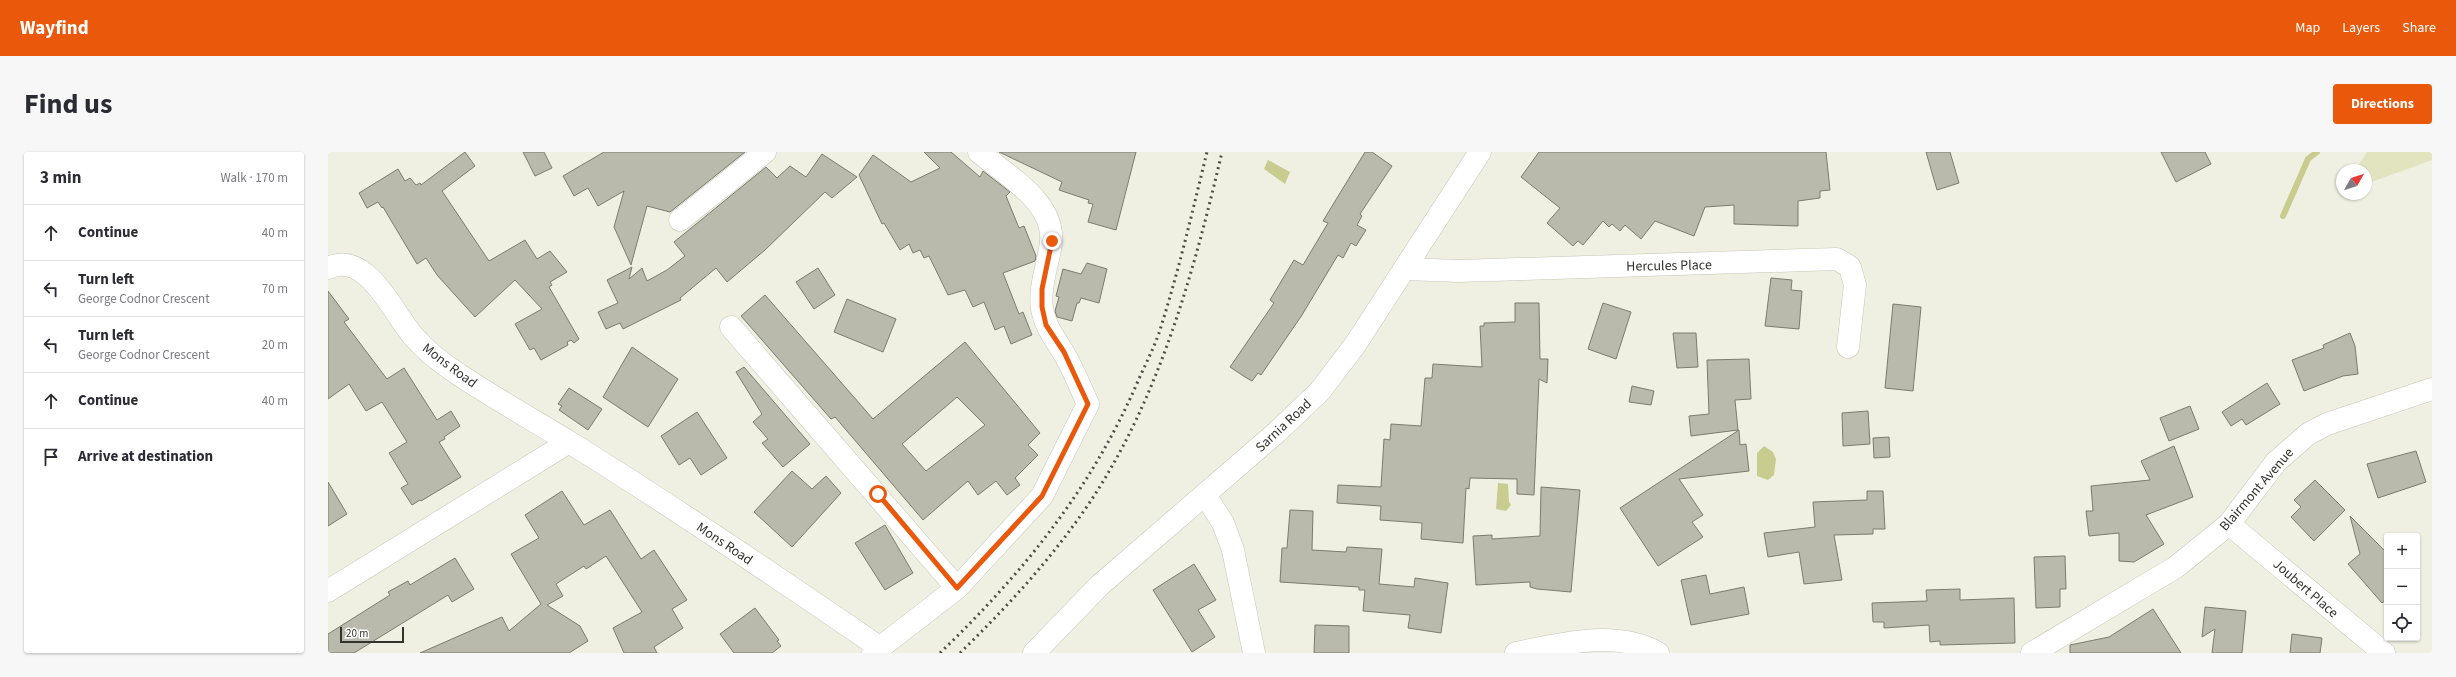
<!DOCTYPE html>
<meta charset="utf-8">
<style>
body{margin:0;font-family:"Source Sans 3",sans-serif;background:#f7f7f7;color:#2b2b33}
.controls{position:absolute;right:12px;bottom:12px;display:grid;overflow:hidden;border-radius:4px;box-shadow:0 1px 3px #0004}
.controls button{width:36px;height:36px;display:grid;place-items:center;padding:0;border:0;border-bottom:1px solid #e1e1e2;background:#fff;color:#2b2b33;font:20px sans-serif}
.compass{position:absolute;left:2008px;top:12px;width:36px;height:36px;border-radius:50%;background:#fff;box-shadow:0 1px 3px #0004;rotate:51deg}
.scale{position:absolute;left:12px;bottom:10px;width:64px;box-sizing:border-box;padding-left:4px;border:2px solid #32332d;border-top:0;font-size:11px;line-height:14px;white-space:nowrap;color:#32332d;-webkit-text-stroke:3px #fff;paint-order:stroke}
.stop{position:absolute;width:12px;height:12px;margin:-9px;border:3px solid #ea580c;border-radius:50%;background:#fff}
.stop.end{background:#ea580c;border-color:#fff;box-shadow:0 1px 4px #0008}
.list{margin:0;padding:0;list-style:none}
h2{display:flex;justify-content:space-between;align-items:center;height:52px;margin:0;padding:0 16px;font-size:17px}
h2 small{font-size:13px;font-weight:400;color:#7c7c81}
.list li{display:grid;grid-template-columns:26px 1fr auto;gap:12px;align-items:center;box-sizing:border-box;height:56px;padding:0 16px;border-top:1px solid #e1e1e2}
.list b{display:block;font-size:15px;white-space:nowrap}
.list p{margin:0;font-size:13px;white-space:nowrap;color:#7c7c81}
.list em{font-size:13px;font-style:normal;color:#7c7c81}
.icon{flex:none;width:22px;height:22px;fill:none;stroke:currentColor;stroke-width:2;stroke-linecap:round;stroke-linejoin:round}
.map{position:relative;flex:none;width:2104px;height:501px;overflow:hidden;border-radius:4px}
header{display:flex;align-items:center;gap:24px;box-sizing:border-box;height:56px;padding:0 20px;background:#ea580c;color:#fff}
header strong{font-size:19px}
nav{display:flex;gap:22px;margin-inline-start:auto;font-size:14px}
.intro{display:flex;align-items:center;justify-content:space-between;box-sizing:border-box;height:96px;padding:0 24px}
h1{margin:0;font-size:28px}
.button{padding:10px 18px;border-radius:4px;background:#ea580c;color:#fff;font-size:14px;font-weight:700}
main{display:flex;gap:24px;padding:0 24px}
aside{flex:1;background:#fff;border-radius:4px;box-shadow:0 1px 3px #0004}
.map>svg:first-child{display:block}
</style>
<header>
<strong>Wayfind</strong>
<nav><a>Map</a><a>Layers</a><a>Share</a></nav>
</header>
<div class="intro"><h1>Find us</h1><a class="button">Directions</a></div>
<main>
<aside>
<h2>3 min<small>Walk · 170 m</small></h2>
<ul class="list">
<li><svg class="icon" aria-label="ahead" viewBox="0 0 24 24"><path d="M12 20V5M6 11l6-6 6 6"/></svg><div><b>Continue</b></div><em>40 m</em></li>
<li><svg class="icon" aria-label="left" viewBox="0 0 24 24"><path d="M17 20v-9H6M10 6l-5 5 5 5"/></svg><div><b>Turn left</b><p>George Codnor Crescent</p></div><em>70 m</em></li>
<li><svg class="icon" aria-label="left" viewBox="0 0 24 24"><path d="M17 20v-9H6M10 6l-5 5 5 5"/></svg><div><b>Turn left</b><p>George Codnor Crescent</p></div><em>20 m</em></li>
<li><svg class="icon" aria-label="ahead" viewBox="0 0 24 24"><path d="M12 20V5M6 11l6-6 6 6"/></svg><div><b>Continue</b></div><em>40 m</em></li>
<li><svg class="icon" aria-label="arrive" viewBox="0 0 24 24"><path d="M6 21V4h12l-3 4 3 4H6"/></svg><div><b>Arrive at destination</b></div></li>
</ul>
</aside>
<div class="map">
<svg width="2104" height="501" viewBox="0 0 2104 501">
<rect width="100%" height="100%" fill="#eff0e1"/>
<!-- green -->
<path fill="#e1e4bf" d="M 2039,0 L 2104,0 L 2104,8 L 2038,32 L 2038,18 L 2027,18 Z"/>
<!-- water -->
<path fill="#c9cc8f" d="M 940,8 L 962,20 L 957,32 L 936,17 Z
M 1436,294 L 1445,300 L 1448,307 L 1446,323 L 1440,328 L 1429,324 L 1429,301 Z
M 1170,331 L 1180,332 L 1181,350 L 1183,353 L 1178,359 L 1168,357 Z"/>
<g fill="none" stroke-linecap="round" stroke-linejoin="round">
<!-- stream -->
<path stroke="#c9cc8f" stroke-width="6" d="M 1955,64 L 1980,7 L 1989,0"/>
</g>
<!-- building -->
<path fill="#b9baac" stroke="#7b7c6f" fill-rule="evenodd" d="M 137,0 L 147,14 L 114,39 L 161,109 L 197,88 L 209,107 L 222,99 L 239,120 L 222,130 L 224,133 L 221,135 L 251,187 L 246,191 L 243,188 L 239,190 L 240,193 L 213,208 L 206,196 L 202,198 L 187,172 L 214,157 L 187,128 L 147,165 L 109,123 L 98,106 L 89,112 L 55,55 L 54,56 L 50,50 L 39,56 L 31,41 L 70,17 L 77,29 L 82,26 L 88,33 L 92,31 L 93,33 Z
M 195,0 L 216,0 L 224,16 L 207,24 Z
M 276,0 L 417,0 L 342,60 L 319,54 L 303,113 L 286,75 L 296,39 L 270,54 L 260,36 L 246,44 L 235,24 Z
M 596,0 L 623,0 L 652,25 L 655,19 L 682,40 L 678,44 L 691,76 L 696,74 L 708,104 L 707,109 L 675,121 L 691,162 L 695,160 L 704,183 L 683,192 L 676,174 L 667,178 L 656,150 L 645,155 L 637,138 L 620,143 L 601,104 L 596,106 L 592,98 L 585,101 L 581,92 L 572,98 L 556,71 L 554,72 L 531,23 L 545,3 L 583,30 L 612,16 Z
M 671,0 L 808,0 L 788,78 L 760,70 L 765,52 L 760,51 L 761,48 L 731,38 L 734,30 Z
M 1037,0 L 1044,0 L 1064,14 L 1032,62 L 1034,64 L 1029,73 L 1038,78 L 1028,94 L 1023,91 L 1015,106 L 1010,103 L 974,163 L 933,223 L 930,221 L 924,229 L 917,225 L 902,215 L 946,151 L 942,148 L 966,108 L 975,113 L 1000,71 L 995,69 Z
M 1211,0 L 1498,0 L 1502,38 L 1492,39 L 1492,46 L 1470,49 L 1470,74 L 1406,72 L 1406,53 L 1377,55 L 1366,84 L 1327,69 L 1313,87 L 1297,73 L 1292,79 L 1284,72 L 1281,75 L 1275,69 L 1255,93 L 1250,89 L 1245,94 L 1219,71 L 1232,56 L 1193,25 Z
M 1598,0 L 1622,0 L 1631,31 L 1609,38 Z
M 1833,0 L 1877,0 L 1883,12 L 1848,30 Z
M 494,2 L 529,25 L 504,46 L 497,40 L 437,98 L 399,130 L 388,116 L 352,146 L 353,148 L 295,177 L 292,171 L 278,177 L 270,160 L 290,151 L 279,128 L 304,115 L 301,127 L 314,116 L 319,129 L 339,118 L 357,104 L 346,90 L 438,15 L 449,26 L 462,14 L 478,25 Z
M 759,111 L 779,117 L 771,151 L 753,146 L 751,151 L 749,151 L 744,169 L 729,165 L 727,159 L 731,145 L 728,144 L 735,117 L 753,122 Z
M 490,116 L 507,143 L 486,157 L 468,130 Z
M 1443,126 L 1464,128 L 1463,138 L 1474,139 L 1471,177 L 1437,174 Z
M 0,139 L 21,167 L 16,170 L 59,227 L 76,216 L 109,268 L 123,259 L 132,274 L 116,285 L 117,287 L 111,290 L 133,325 L 93,349 L 92,348 L 84,353 L 73,336 L 80,332 L 61,301 L 79,290 L 54,250 L 38,259 L 21,232 L 0,247 Z
M 437,143 L 545,267 L 637,190 L 712,281 L 700,293 L 710,303 L 687,326 L 692,333 L 679,343 L 668,329 L 650,343 L 640,329 L 595,368 L 507,265 L 503,267 L 413,164 ZM 629,245 L 657,273 L 598,319 L 574,292 Z
M 519,147 L 568,167 L 555,200 L 506,180 Z
M 1187,151 L 1211,151 L 1212,207 L 1220,207 L 1219,231 L 1211,227 L 1206,343 L 1189,342 L 1189,327 L 1142,326 L 1141,337 L 1138,336 L 1135,391 L 1093,387 L 1094,371 L 1052,368 L 1053,354 L 1009,351 L 1010,333 L 1053,335 L 1056,287 L 1062,288 L 1063,272 L 1093,274 L 1097,226 L 1104,226 L 1105,212 L 1154,215 L 1152,174 L 1156,174 L 1156,171 L 1187,170 Z
M 1275,151 L 1303,160 L 1288,207 L 1260,197 Z
M 1565,152 L 1593,155 L 1585,239 L 1557,236 Z
M 1345,181 L 1368,181 L 1370,215 L 1349,216 Z
M 2022,181 L 2027,194 L 2030,222 L 2015,224 L 1976,239 L 1964,208 L 1996,196 L 1995,193 Z
M 304,195 L 350,227 L 320,275 L 275,245 Z
M 1421,207 L 1423,247 L 1407,248 L 1410,278 L 1363,284 L 1361,264 L 1381,262 L 1379,208 Z
M 416,215 L 482,292 L 455,315 L 434,291 L 440,287 L 425,270 L 434,262 L 408,220 Z
M 1939,231 L 1952,252 L 1918,273 L 1914,267 L 1903,274 L 1894,260 Z
M 1304,234 L 1326,239 L 1323,253 L 1301,250 Z
M 241,236 L 274,257 L 260,278 L 231,258 L 234,254 L 230,252 Z
M 1862,254 L 1871,277 L 1841,289 L 1832,266 Z
M 1540,259 L 1542,292 L 1515,294 L 1514,261 Z
M 369,260 L 399,306 L 373,323 L 362,306 L 351,313 L 333,284 Z
M 1411,278 L 1412,293 L 1418,292 L 1421,319 L 1351,327 L 1375,363 L 1364,370 L 1375,385 L 1330,414 L 1292,356 Z
M 1561,285 L 1562,305 L 1546,306 L 1545,286 Z
M 1846,294 L 1865,345 L 1818,363 L 1836,392 L 1806,410 L 1791,409 L 1791,381 L 1761,384 L 1758,359 L 1765,359 L 1763,334 L 1822,328 L 1813,309 Z
M 2088,299 L 2098,330 L 2050,346 L 2039,312 Z
M 464,319 L 484,337 L 498,324 L 513,341 L 464,395 L 426,360 Z
M 1987,328 L 2017,358 L 1986,389 L 1963,365 L 1973,355 L 1966,348 Z
M 0,330 L 19,362 L 0,374 Z
M 1213,335 L 1252,338 L 1243,440 L 1209,437 L 1202,435 L 1202,430 L 1148,433 L 1145,384 L 1164,383 L 1164,387 L 1212,384 Z
M 234,339 L 256,373 L 282,358 L 313,407 L 326,398 L 359,448 L 344,457 L 355,476 L 326,495 L 329,501 L 296,501 L 285,476 L 314,460 L 278,404 L 258,417 L 256,414 L 228,432 L 235,444 L 219,453 L 252,474 L 260,489 L 241,501 L 92,501 L 174,465 L 181,479 L 213,452 L 183,402 L 211,386 L 197,363 Z
M 1539,339 L 1555,339 L 1557,377 L 1545,377 L 1545,382 L 1506,383 L 1514,428 L 1476,432 L 1471,400 L 1440,405 L 1436,381 L 1487,375 L 1485,350 L 1539,348 Z
M 962,358 L 985,359 L 984,398 L 1018,400 L 1019,395 L 1054,397 L 1051,432 L 1086,435 L 1087,426 L 1120,431 L 1113,481 L 1080,476 L 1082,463 L 1035,459 L 1037,438 L 1031,438 L 1031,435 L 952,430 L 954,396 L 959,396 Z
M 2022,364 L 2059,401 L 2059,447 L 2054,451 L 2020,412 L 2032,402 Z
M 557,373 L 585,421 L 557,438 L 527,391 Z
M 1737,404 L 1738,437 L 1732,437 L 1732,455 L 1708,456 L 1706,405 Z
M 127,406 L 146,437 L 124,450 L 120,443 L 26,501 L 0,501 L 0,482 L 62,443 L 60,440 L 80,429 L 82,433 Z
M 866,412 L 888,448 L 870,458 L 887,485 L 864,500 L 825,438 Z
M 1378,423 L 1382,442 L 1416,435 L 1421,462 L 1363,473 L 1353,428 Z
M 1632,437 L 1632,448 L 1686,446 L 1687,491 L 1612,493 L 1612,489 L 1602,490 L 1601,473 L 1556,476 L 1556,470 L 1545,470 L 1544,451 L 1599,449 L 1598,438 Z
M 1877,455 L 1918,459 L 1914,501 L 1884,501 L 1887,477 L 1874,485 Z
M 427,456 L 451,488 L 449,489 L 453,494 L 444,501 L 406,501 L 392,482 Z
M 1825,457 L 1853,501 L 1742,501 L 1742,493 L 1781,485 Z
M 987,473 L 1021,474 L 1021,501 L 986,501 Z
M 1964,482 L 1994,486 L 1992,501 L 1962,501 Z"/>
<g fill="none" stroke-linecap="round" stroke-linejoin="round">
<!-- minor casing -->
<g stroke="#c5c6b8" stroke-width="23">
<path id="minor" d="M 352,68 L 437,0
M 0,116 C 39,97 66,163 86,185 C 99,200 116,213 133,224 C 168,247 205,268 241,290 C 346,355 449,425 551,495
M 1076,117 L 1131,119 L 1509,107 L 1522,115 L 1527,133 L 1520,195
M 403,175 L 629,436
M 877,343 L 895,371 L 905,398 L 926,501
M 1901,372 L 2056,501
M 0,439 L 241,290
M 545,501 L 629,436 L 714,344 L 760,252 C 752,235 745,216 735,200 C 726,185 717,174 714,157 C 711,137 719,115 722,97 C 732,52 680,25 651,0
M 1188,501 C 1233,492 1287,477 1330,501
M 1704,501 L 1848,415 L 1901,372 L 1948,310 L 1980,282 L 1999,272 L 2104,237"/>
</g>
<!-- major casing -->
<g stroke="#c5c6b8" stroke-width="23">
<path id="major" d="M 706,501 L 772,433 L 949,280 L 992,239 L 1027,193 L 1152,0"/>
</g>
<!-- minor -->
<use href="#minor" stroke="#fff" stroke-width="22"/>
<!-- major -->
<use href="#major" stroke="#fff" stroke-width="22"/>
<!-- rail -->
<path stroke="#4c4d45" stroke-width="3" stroke-dasharray="2 4" stroke-linecap="butt" d="M 612,501 C 696,420 764,336 810,229 C 817,213 825,198 831,181 C 850,122 864,61 879,0
M 632,501 C 681,453 726,404 764,347 C 832,243 866,120 894,0"/>
</g>
<g fill="none" stroke-linecap="round" stroke-linejoin="round">
<!-- route -->
<path stroke="#ea580c" stroke-width="5" d="M 550,342 L 629,436 L 714,344 L 760,252 L 736,200 L 718,173 L 714,155 L 714,137 L 724,89"/>
</g>
<g text-anchor="middle" stroke-width="4" stroke-linejoin="round" paint-order="stroke">
<!-- street labels -->
<g font-size="14" fill="#32332d" stroke="#fff">
<text transform="translate(1341 113) rotate(-1)" y="5">Hercules Place</text>
<text transform="translate(122 213) rotate(37)" y="5">Mons Road</text>
<text transform="translate(955 273) rotate(-43)" y="5">Sarnia Road</text>
<text transform="translate(1928 337) rotate(-49)" y="5">Blairmont Avenue</text>
<text transform="translate(397 391) rotate(34)" y="5">Mons Road</text>
<text transform="translate(1978 436) rotate(41)" y="5">Joubert Place</text>
</g>
</g>
</svg>
<div class="controls">
<button>+</button>
<button>−</button>
<button><svg class="icon" aria-label="locate" viewBox="0 0 24 24"><circle cx="12" cy="12" r="6"/><path d="M12 2v4M12 18v4M2 12h4M18 12h4"/></svg></button>
</div>
<svg class="compass" viewBox="-18 -18 36 36"><path d="M0-13l5 13h-10z" fill="#e53935"/><path d="M0 13l5-13h-10z" fill="#7c7c81"/></svg>
<div class="scale">20 m</div>
<div class="stop" style="left:550px;top:342px"></div>
<div class="stop end" style="left:724px;top:89px"></div>
</div>
</main>
